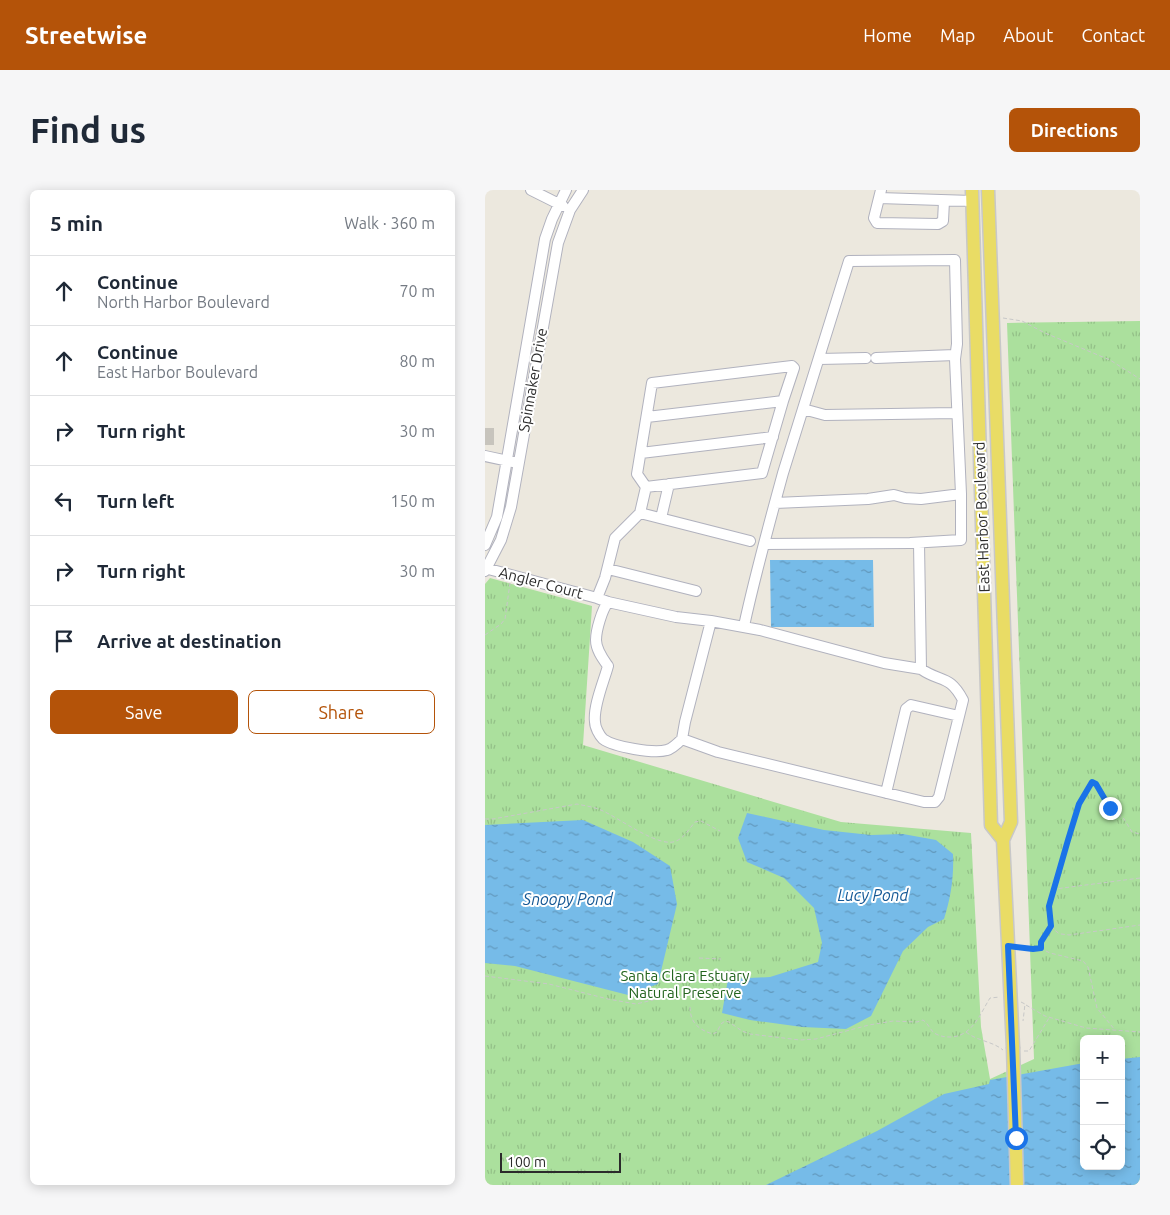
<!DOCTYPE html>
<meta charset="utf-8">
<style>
body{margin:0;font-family:Ubuntu,sans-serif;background:#f6f6f7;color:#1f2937}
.controls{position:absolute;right:15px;bottom:15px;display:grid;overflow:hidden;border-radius:8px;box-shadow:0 2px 12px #0003}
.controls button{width:45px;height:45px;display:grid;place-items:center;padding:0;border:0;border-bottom:1px solid #e0e1e3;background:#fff;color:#1f2937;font:25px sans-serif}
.scale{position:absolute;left:15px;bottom:12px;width:121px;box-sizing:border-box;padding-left:5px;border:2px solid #2b2b2b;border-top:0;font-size:14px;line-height:18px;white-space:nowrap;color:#2b2b2b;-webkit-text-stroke:4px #fff;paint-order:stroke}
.stop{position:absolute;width:15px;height:15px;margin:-11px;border:4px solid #1a73e8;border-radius:50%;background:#fff}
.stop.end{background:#1a73e8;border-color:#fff;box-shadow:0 1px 5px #0008}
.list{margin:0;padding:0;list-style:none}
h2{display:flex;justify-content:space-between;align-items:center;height:65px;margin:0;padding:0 20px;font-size:21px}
h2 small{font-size:16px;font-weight:400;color:#747a83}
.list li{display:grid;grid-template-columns:32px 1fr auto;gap:15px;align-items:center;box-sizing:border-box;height:70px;padding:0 20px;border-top:1px solid #e0e1e3}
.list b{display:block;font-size:19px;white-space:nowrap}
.list p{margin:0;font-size:16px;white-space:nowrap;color:#747a83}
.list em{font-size:16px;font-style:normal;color:#747a83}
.actions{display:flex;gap:10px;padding:15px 20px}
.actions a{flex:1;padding:11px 0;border:1px solid #b45309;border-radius:8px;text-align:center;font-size:18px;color:#b45309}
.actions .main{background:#b45309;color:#fff}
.icon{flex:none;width:28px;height:28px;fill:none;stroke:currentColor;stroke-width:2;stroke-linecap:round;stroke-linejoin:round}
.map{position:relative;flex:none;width:655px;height:995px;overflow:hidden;border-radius:8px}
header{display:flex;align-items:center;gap:30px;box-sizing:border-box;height:70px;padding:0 25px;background:#b45309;color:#fff}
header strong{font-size:24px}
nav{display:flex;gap:28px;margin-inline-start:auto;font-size:18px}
.intro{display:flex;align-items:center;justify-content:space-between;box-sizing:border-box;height:120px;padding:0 30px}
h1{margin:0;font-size:35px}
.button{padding:12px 22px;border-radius:8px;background:#b45309;color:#fff;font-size:18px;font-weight:700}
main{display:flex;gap:30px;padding:0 30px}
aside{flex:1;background:#fff;border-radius:8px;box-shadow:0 2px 12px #0003}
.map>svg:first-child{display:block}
</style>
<header>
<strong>Streetwise</strong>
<nav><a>Home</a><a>Map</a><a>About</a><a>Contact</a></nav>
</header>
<div class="intro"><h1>Find us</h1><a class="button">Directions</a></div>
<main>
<aside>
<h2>5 min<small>Walk · 360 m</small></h2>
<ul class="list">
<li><svg class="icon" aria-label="ahead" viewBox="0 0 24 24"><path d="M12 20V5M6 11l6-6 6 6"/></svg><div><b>Continue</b><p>North Harbor Boulevard</p></div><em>70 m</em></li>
<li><svg class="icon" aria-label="ahead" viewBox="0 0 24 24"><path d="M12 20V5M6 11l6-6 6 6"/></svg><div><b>Continue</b><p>East Harbor Boulevard</p></div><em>80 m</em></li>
<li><svg class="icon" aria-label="right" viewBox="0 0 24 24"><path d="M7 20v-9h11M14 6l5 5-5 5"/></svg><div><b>Turn right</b></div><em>30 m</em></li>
<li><svg class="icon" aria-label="left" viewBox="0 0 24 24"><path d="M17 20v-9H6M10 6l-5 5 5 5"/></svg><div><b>Turn left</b></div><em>150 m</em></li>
<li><svg class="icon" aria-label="right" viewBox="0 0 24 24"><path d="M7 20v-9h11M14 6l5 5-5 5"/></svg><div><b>Turn right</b></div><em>30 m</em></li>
<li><svg class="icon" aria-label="arrive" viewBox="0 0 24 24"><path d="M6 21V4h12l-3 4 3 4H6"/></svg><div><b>Arrive at destination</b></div></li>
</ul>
<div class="actions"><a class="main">Save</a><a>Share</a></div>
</aside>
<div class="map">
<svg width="655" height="995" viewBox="0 0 655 995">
<defs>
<pattern id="park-tufts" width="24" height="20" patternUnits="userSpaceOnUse" patternTransform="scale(1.25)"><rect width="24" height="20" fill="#abe09d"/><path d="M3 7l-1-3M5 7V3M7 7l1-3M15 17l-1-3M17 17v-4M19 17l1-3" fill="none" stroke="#93c087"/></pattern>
<pattern id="water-ripples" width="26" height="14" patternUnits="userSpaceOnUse" patternTransform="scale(1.25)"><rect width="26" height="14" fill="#76bbe8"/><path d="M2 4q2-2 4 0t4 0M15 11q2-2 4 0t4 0" fill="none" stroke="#6198bc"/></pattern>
</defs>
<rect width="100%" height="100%" fill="#ece8de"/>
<!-- park -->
<path fill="url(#park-tufts)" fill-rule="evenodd" d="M 655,131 L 655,995 L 0,995 L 0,394 L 5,388 L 107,416 L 98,555 L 356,632 L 486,643 L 496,837 L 505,889 L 549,869 L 522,133 ZM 599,849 L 636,849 L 636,976 L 599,976 Z"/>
<!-- water -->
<path fill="url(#water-ripples)" d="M 285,370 L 388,370 L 389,437 L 286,437 Z
M 262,623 L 339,640 L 386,645 L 418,644 L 451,650 L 468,664 C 469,687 466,707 459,729 L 443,737 L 418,761 L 386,826 L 361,839 L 317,837 L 265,830 L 237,823 L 243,789 L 285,787 L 333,772 L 337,753 L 329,718 L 299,688 L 262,672 L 253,648 Z
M 98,630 L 148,652 L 185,676 L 192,714 L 173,794 L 143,805 L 30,776 L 0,773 L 0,635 Z
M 655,867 L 655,995 L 281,995 L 392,941 L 459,904 L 504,894 L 505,890 L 599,873 L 599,976 L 636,976 L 636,869 Z"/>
<!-- building -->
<path fill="#c7c4bd" d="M 0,238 L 9,238 L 9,255 L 0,255 Z"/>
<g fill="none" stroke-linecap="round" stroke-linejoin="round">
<!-- minor casing -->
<g stroke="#b1b2be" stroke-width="12">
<path id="minor" d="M 46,0 L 78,16
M 396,0 L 394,8 L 487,11
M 394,8 L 389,28 L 392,33 L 453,34 L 458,31 L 459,11
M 391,168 L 470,165
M 334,169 L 381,168
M 318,219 L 340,225 L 471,223
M 156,263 L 288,247
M 0,266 L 28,272
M 161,297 L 277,283 L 298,211 L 162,227
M 155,323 L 265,351
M 176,328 L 184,294
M 279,354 L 425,353 L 476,350 L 476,304
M 0,355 L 12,327 L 60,49 L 67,29 L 81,0
M 0,378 L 112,408 L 123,412 L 191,427 L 226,431 L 275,440 L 399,473 L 436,479
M 123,379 L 211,401
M 0,381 L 16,350 L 26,317 L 73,53 L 85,20 L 98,0
M 112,408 L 120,388 L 130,348 L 155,323 L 161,297 L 152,284 L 167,193 L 307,176 L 309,178 L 298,211
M 123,412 C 117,420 111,440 111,450 C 111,460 118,469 123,476 C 119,491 108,516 110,532 C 110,537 114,545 118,549 C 129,557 169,564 182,560 C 187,559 193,553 197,549 L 233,562 L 439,612 L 450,612 L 454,607 L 478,510 C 464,484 456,493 436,479 L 434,353
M 259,436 C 270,385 284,334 298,283 L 364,71 L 470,70 L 472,154 L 470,169 L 476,304 L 436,309 L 420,308 L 409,305 L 383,309 L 290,313
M 197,549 L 200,532 L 226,431
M 401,603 L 421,519 L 426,515 L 474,526"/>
</g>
<!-- major casing -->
<g stroke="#c8c8c8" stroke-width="15">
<path id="major" d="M 487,0 L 506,635 L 518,650
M 503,0 L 526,632 L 518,650 L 528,857"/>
</g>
<!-- path -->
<path stroke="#c8c8c8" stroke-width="1" stroke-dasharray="4 2.5" stroke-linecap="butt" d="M 518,128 L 537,131 L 560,143 L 625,170 L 655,189
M 0,445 L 16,434 L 20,429 L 25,393
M 0,629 L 8,629 L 92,614 C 101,616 110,617 118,621 C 134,628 175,659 191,651 C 199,648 204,639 210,632 L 216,631 L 235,641
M 655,688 L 570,699 C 564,710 559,733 572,742 C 575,745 580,744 584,745 L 655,735
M 570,699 L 594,614 L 607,592 L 611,594 L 622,614 L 639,629 L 647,642 L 655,644
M 534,758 L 548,759 L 555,758 L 556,752 L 566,736
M 555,758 L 565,763 L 598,771 L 603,777 L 612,818 L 630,840
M 214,768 L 236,769
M 0,786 L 64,794 L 123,809 L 151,814 L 168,810 L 202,789 L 214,785
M 536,812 L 540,814 L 538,831
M 541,815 L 560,826 L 601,838 L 655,842
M 205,817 C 205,833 214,840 228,844 L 232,842 L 236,834 L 240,831 L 244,832 L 257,841 L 265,844 L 315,850 L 331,849 L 384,835 L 408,831 L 432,832 L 438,830 C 444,834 445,841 451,844 C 457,847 461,847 467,847 C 488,845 495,824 505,808 L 515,807
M 481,842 C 492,851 507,851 518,860
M 539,861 L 544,861 L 564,828"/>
<!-- minor -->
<use href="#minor" stroke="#fff" stroke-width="10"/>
<!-- major -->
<use href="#major" stroke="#e9dc65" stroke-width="12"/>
<!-- major-bridge casing -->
<g stroke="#c8c8c8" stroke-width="15" stroke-linecap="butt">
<path id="major-bridge" d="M 528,857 L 532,995"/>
</g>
<!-- major-bridge -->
<use href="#major-bridge" stroke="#e9dc65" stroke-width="12"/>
</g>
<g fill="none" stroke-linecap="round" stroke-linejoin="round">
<!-- route -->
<path stroke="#1a73e8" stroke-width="6" d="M 531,948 L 523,756 L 548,759 L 556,758 L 556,752 L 566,736 L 564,716 L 583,650 L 594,614 L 607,592 L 611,594 L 625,618"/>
</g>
<g text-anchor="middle" stroke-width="4" stroke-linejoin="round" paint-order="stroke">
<!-- street labels -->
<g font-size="15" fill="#2b2b2b" stroke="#fff">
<text transform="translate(48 190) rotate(-80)" y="5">Spinnaker Drive</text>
<text transform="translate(497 327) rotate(-92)" y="5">East Harbor Boulevard</text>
<text transform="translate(56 393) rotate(15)" y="5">Angler Court</text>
</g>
<!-- park labels -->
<g font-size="15" fill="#23641e" stroke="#fff">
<text x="200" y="791">Santa Clara Estuary<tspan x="200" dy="17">Natural Preserve</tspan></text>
</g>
<!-- water labels -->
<g font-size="16" font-style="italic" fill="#145895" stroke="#fff">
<text x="388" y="711">Lucy Pond</text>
<text x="83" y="715">Snoopy Pond</text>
</g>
</g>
</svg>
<div class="controls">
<button>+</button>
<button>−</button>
<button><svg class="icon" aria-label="locate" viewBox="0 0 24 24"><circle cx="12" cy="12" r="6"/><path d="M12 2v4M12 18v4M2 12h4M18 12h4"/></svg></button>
</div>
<div class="scale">100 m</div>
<div class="stop" style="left:531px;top:948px"></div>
<div class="stop end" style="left:625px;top:618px"></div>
</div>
</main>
